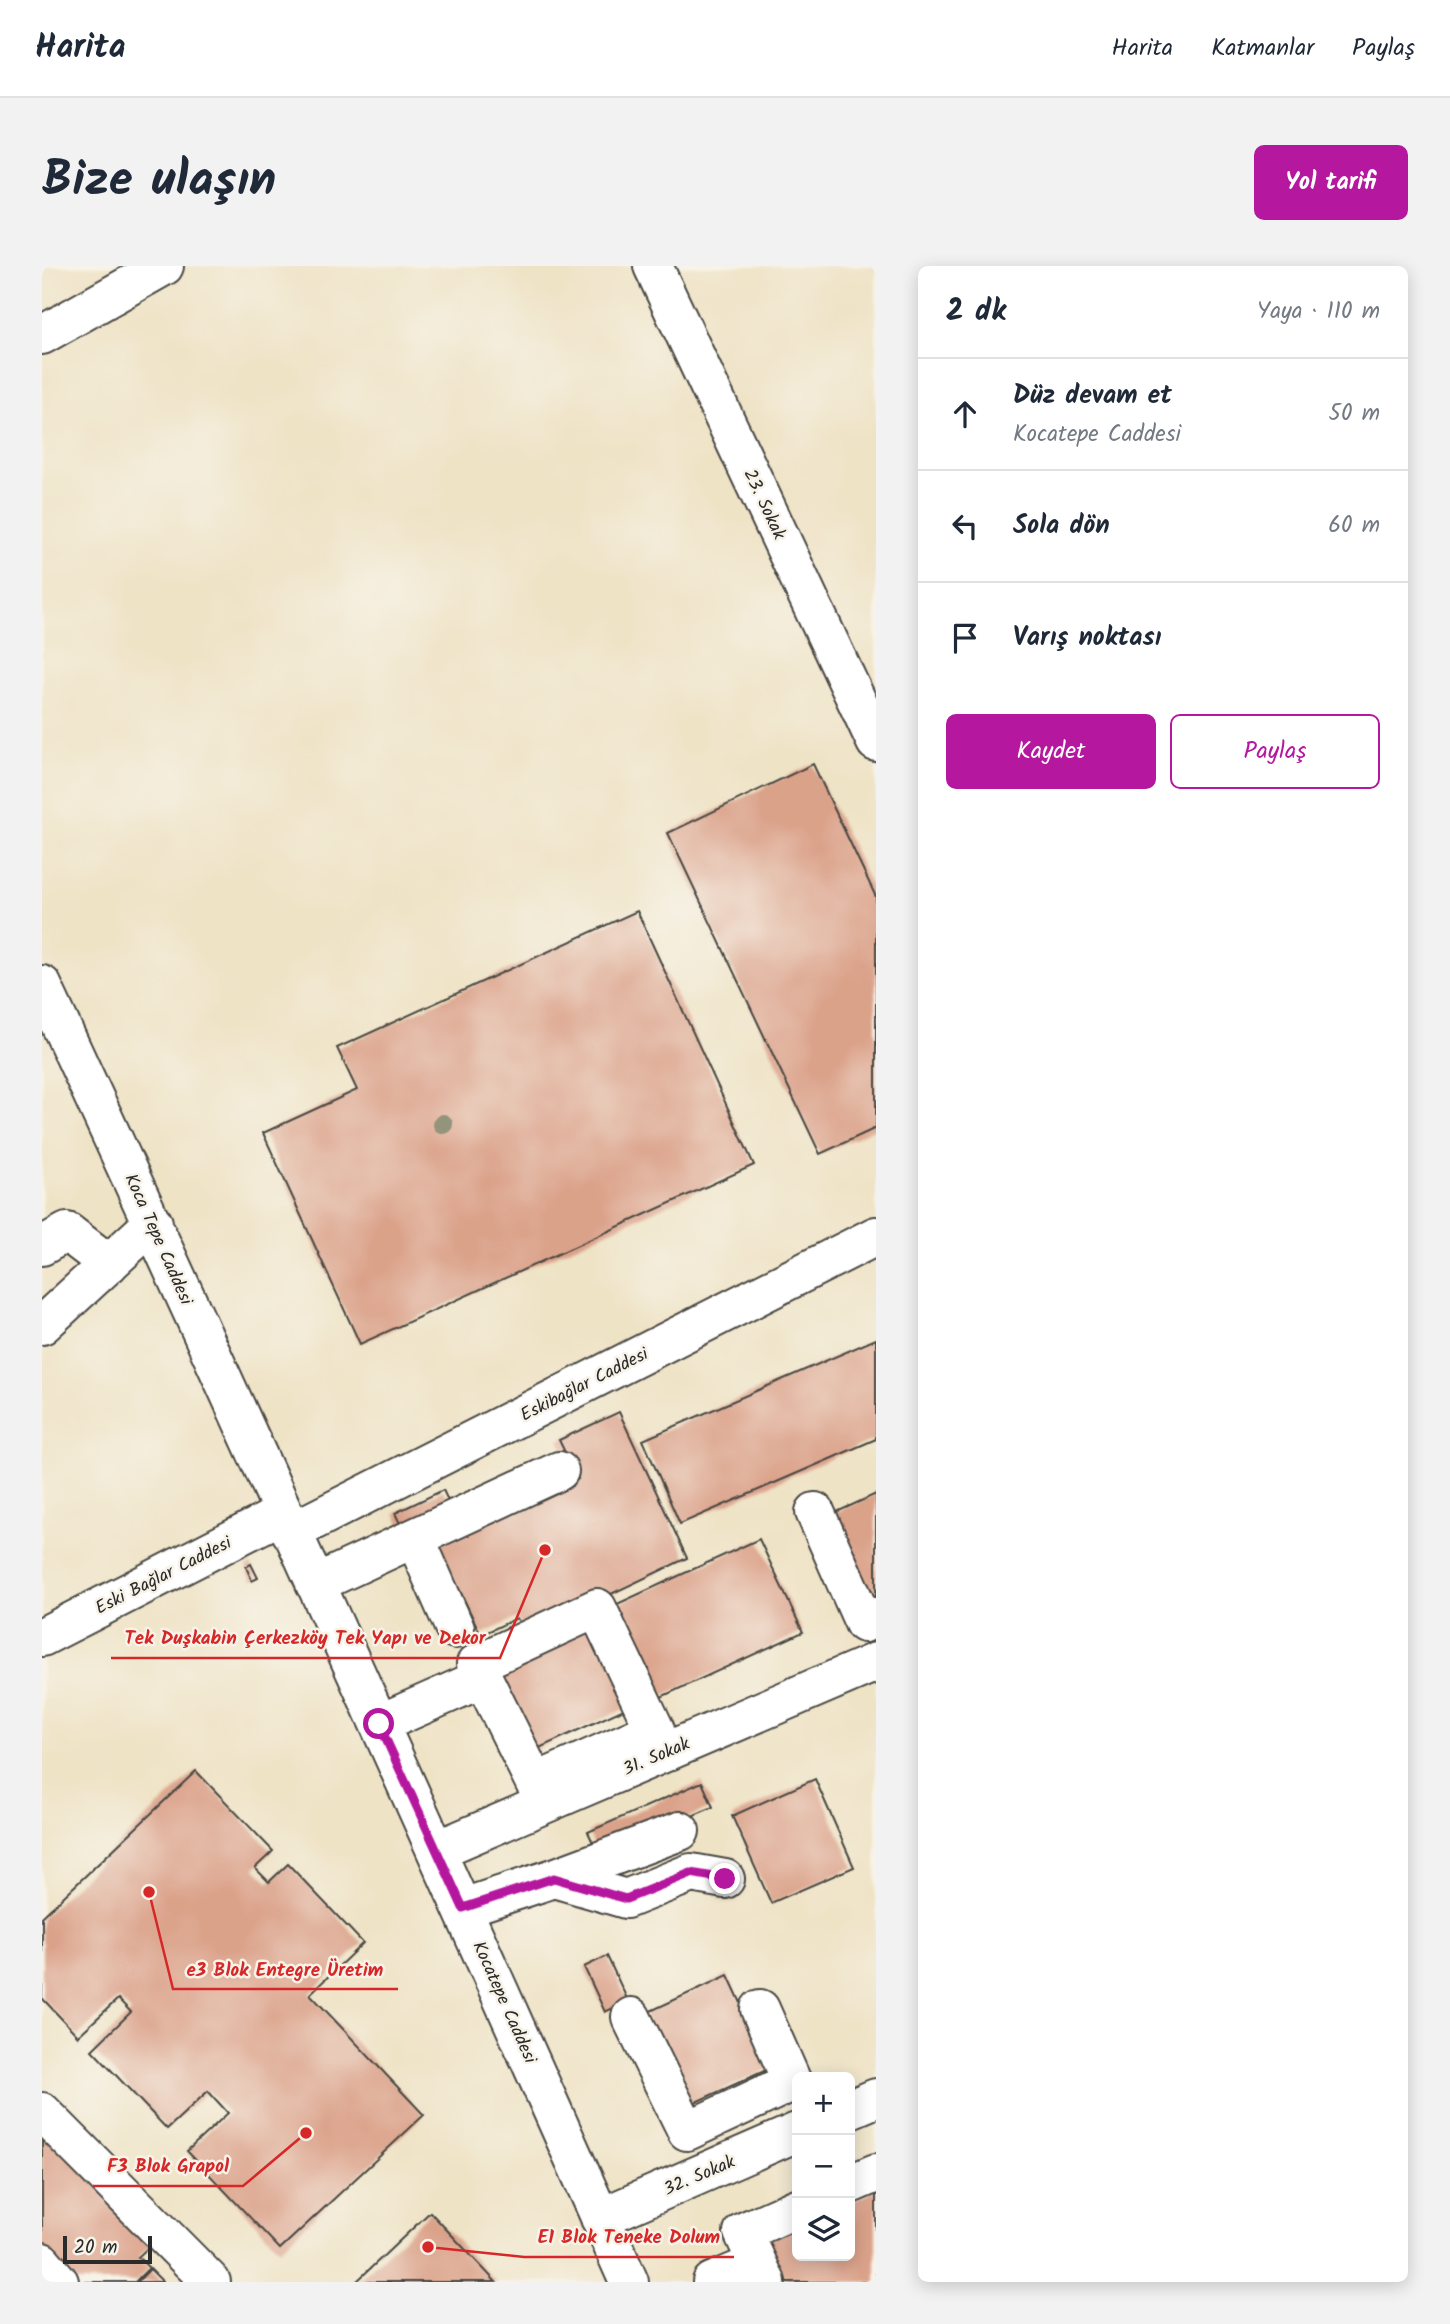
<!DOCTYPE html>
<html lang="tr">
<meta charset="utf-8">
<style>
body{margin:0;font-family:Kalam,sans-serif;background:#f2f2f3;color:#1f2937}
.controls{position:absolute;right:21px;bottom:21px;display:grid;overflow:hidden;border-radius:10px;box-shadow:0 4px 18px #0003}
.controls button{width:63px;height:63px;display:grid;place-items:center;padding:0;border:0;border-bottom:2px solid #e0e1e3;background:#fff;color:#1f2937;font:35px sans-serif}
.scale{position:absolute;left:21px;bottom:18px;width:89px;box-sizing:border-box;padding-left:7px;border:4px solid #2b2b2b;border-top:0;font-size:19px;line-height:24px;white-space:nowrap;color:#2b2b2b;-webkit-text-stroke:5px #f7f3e8;paint-order:stroke}
.stop{position:absolute;width:21px;height:21px;margin:-16px;border:5px solid #b5179e;border-radius:50%;background:#fff}
.stop.end{background:#b5179e;border-color:#fff;box-shadow:0 2px 7px #0008}
.list{margin:0;padding:0;list-style:none}
h2{display:flex;justify-content:space-between;align-items:center;height:91px;margin:0;padding:0 28px;font-size:30px}
h2 small{font-size:23px;font-weight:400;color:#747a83}
.list li{display:grid;grid-template-columns:46px 1fr auto;gap:21px;align-items:center;box-sizing:border-box;height:112px;padding:0 28px;border-top:2px solid #e0e1e3}
.list b{display:block;font-size:26px;white-space:nowrap}
.list p{margin:0;font-size:23px;white-space:nowrap;color:#747a83}
.list em{font-size:23px;font-style:normal;color:#747a83}
.actions{display:flex;gap:14px;padding:21px 28px}
.actions a{flex:1;padding:16px 0;border:2px solid #b5179e;border-radius:10px;text-align:center;font-size:24px;color:#b5179e}
.actions .main{background:#b5179e;color:#fff}
.icon{flex:none;width:38px;height:38px;fill:none;stroke:currentColor;stroke-width:2;stroke-linecap:round;stroke-linejoin:round}
.map{position:relative;flex:none;width:834px;height:2016px;overflow:hidden;border-radius:10px}
header{display:flex;align-items:center;gap:42px;box-sizing:border-box;height:98px;padding:0 35px;background:#fff;border-bottom:2px solid #e0e1e3}
header strong{font-size:33px}
nav{display:flex;gap:38px;margin-inline-start:auto;font-size:24px}
.intro{display:flex;align-items:center;justify-content:space-between;box-sizing:border-box;height:168px;padding:0 42px}
h1{margin:0;font-size:49px}
.button{padding:18px 32px;border-radius:10px;background:#b5179e;color:#fff;font-size:24px;font-weight:700}
main{display:flex;gap:42px;padding:0 42px}
aside{flex:1;background:#fff;border-radius:10px;box-shadow:0 4px 18px #0003}
.map>svg:first-child{display:block}
</style>
<header>
<strong>Harita</strong>
<nav><a>Harita</a><a>Katmanlar</a><a>Paylaş</a></nav>
</header>
<div class="intro"><h1>Bize ulaşın</h1><a class="button">Yol tarifi</a></div>
<main>
<div class="map">
<svg width="834" height="2016" viewBox="0 0 834 2016">
<rect width="100%" height="100%" fill="#f7f3e8"/>
<filter id="ink" filterUnits="userSpaceOnUse"><feTurbulence type="fractalNoise" baseFrequency=".0143" numOctaves="2"/><feDisplacementMap in="SourceGraphic" scale="14" xChannelSelector="R" yChannelSelector="G"/><feConvolveMatrix kernelMatrix="1 2 1 2 8 2 1 2 1" color-interpolation-filters="sRGB"/></filter>
<filter id="wash" filterUnits="userSpaceOnUse"><feTurbulence type="fractalNoise" baseFrequency=".00686" numOctaves="4" result="noise"/><feDisplacementMap in="SourceGraphic" scale="28" xChannelSelector="R" yChannelSelector="G"/><feGaussianBlur stdDeviation="1.57" result="paint"/><feColorMatrix in="noise" values="0 0 0 0 0 0 0 0 0 0 0 0 0 0 0 0 0 1.4 0 .05"/><feComposite in="paint" operator="in"/></filter>
<g filter="url(#wash)">
<rect width="100%" height="100%" fill="#efe3c6"/>
<g id="blocks">
<!-- building -->
<path fill="#dba28a" d="M 771,498 L 834,631 L 834,862 L 778,888 L 626,567 Z
M 595,645 L 712,899 L 318,1078 L 221,867 L 315,824 L 295,782 Z
M 834,1073 L 834,1173 L 638,1258 L 601,1174 Z
M 577,1146 L 645,1292 L 483,1369 L 475,1352 L 439,1369 L 396,1279 L 536,1213 L 517,1174 Z
M 401,1224 L 408,1239 L 360,1262 L 353,1247 Z
M 834,1228 L 834,1338 L 786,1250 Z
M 717,1273 L 761,1366 L 617,1432 L 573,1339 Z
M 209,1298 L 216,1312 L 210,1315 L 204,1301 Z
M 550,1352 L 591,1439 L 493,1484 L 452,1397 Z
M 154,1505 L 231,1585 L 213,1602 L 227,1616 L 246,1598 L 321,1677 L 268,1728 L 382,1849 L 238,1983 L 145,1885 L 186,1847 L 166,1825 L 125,1863 L 50,1784 L 89,1746 L 76,1733 L 36,1770 L 0,1732 L 0,1651 Z
M 773,1513 L 812,1601 L 729,1637 L 690,1550 Z
M 660,1516 L 671,1541 L 557,1590 L 546,1566 Z
M 565,1690 L 586,1735 L 563,1746 L 542,1701 Z
M 686,1709 L 729,1802 L 645,1840 L 602,1748 Z
M 0,1863 L 112,1976 L 96,1991 L 107,2002 L 93,2016 L 35,2016 L 0,1981 Z
M 834,1924 L 834,2016 L 745,2016 L 725,1975 L 755,1961 L 755,1990 L 808,1990 L 808,1937 Z
M 388,1946 L 454,2016 L 314,2016 Z
M 108,2003 L 121,2016 L 95,2016 Z"/>
</g>
</g>
<g filter="url(#ink)">
<use href="#blocks" fill-opacity="0" stroke="#484742" stroke-width="2"/>
<g fill="none" stroke-linecap="round" stroke-linejoin="round">
<!-- minor casing -->
<g stroke="#484742" stroke-width="42">
<path id="minor" d="M 611,0 L 834,476
M 0,69 L 122,0
M 0,719 C 200,1150 394,1583 587,2016
M 0,980 L 25,966 L 67,998
M 0,1059 L 111,957
M 773,1246 L 822,1357 L 834,1351
M 249,1266 L 834,970
M 373,1272 L 413,1363
M 273,1318 L 517,1205
M 555,1342 L 613,1464 L 493,1517 L 434,1398 Z
M 0,1371 L 242,1247
M 337,1458 L 441,1412
M 395,1584 L 834,1396
M 512,1612 L 584,1633 L 649,1607 L 683,1613
M 421,1642 L 512,1612 L 638,1565
M 589,1751 L 645,1865 L 750,1816 L 718,1743
M 808,1843 L 834,1832
M 0,1846 L 169,2016
M 808,1918 L 834,1907
M 558,1952 L 755,1866
M 0,1996 L 17,2016
M 670,2016 L 715,1997
M 724,2016 L 701,1966 L 755,1942"/>
</g>
<!-- minor -->
<use href="#minor" stroke="#fff" stroke-width="38"/>
</g>
<!-- trees -->
<circle fill="#93947c" cx="401" cy="858" r="10"/>
</g>
<g fill="none" stroke-linecap="round" stroke-linejoin="round" filter="url(#ink)">
<!-- route -->
<path stroke="#b5179e" stroke-width="9" d="M 337,1458 L 421,1642 L 512,1612 L 584,1633 L 649,1607 L 683,1613"/>
</g>
<g text-anchor="middle" stroke-width="5" stroke-linejoin="round" paint-order="stroke">
<!-- street labels -->
<g font-size="18" fill="#2b2b2b" stroke="#f7f3e8">
<text transform="translate(723 238) rotate(65)" y="6">23. Sokak</text>
<text transform="translate(117 973) rotate(66)" y="6">Koca Tepe Caddesi</text>
<text transform="translate(542 1118) rotate(-27)" y="6">Eskibağlar Caddesi</text>
<text transform="translate(121 1309) rotate(-27)" y="6">Eski Bağlar Caddesi</text>
<text transform="translate(614 1490) rotate(-23)" y="6">31. Sokak</text>
<text transform="translate(463 1736) rotate(66)" y="6">Kocatepe Caddesi</text>
<text transform="translate(657 1909) rotate(-23)" y="6">32. Sokak</text>
</g>
</g>
<!-- callouts -->
<path fill="none" stroke="#d62828" stroke-width="2.5" d="M503 1284L458 1392H69M107 1626L131 1723H356M264 1867L201 1920H51M386 1981L482 1991H692"/>
<g fill="#d62828" stroke="#f7f3e8" stroke-width="2.5">
<circle cx="503" cy="1284" r="7"/>
<circle cx="107" cy="1626" r="7"/>
<circle cx="264" cy="1867" r="7"/>
<circle cx="386" cy="1981" r="7"/>
</g>
<g font-size="19" text-anchor="middle" font-weight="bold" fill="#d62828" stroke="#f7f3e8" stroke-width="5" stroke-linejoin="round" paint-order="stroke">
<text x="263" y="1378">Tek Duşkabin Çerkezköy Tek Yapı ve Dekor</text>
<text x="243" y="1710">e3 Blok Entegre Üretim</text>
<text x="126" y="1906">F3 Blok Grapol</text>
<text x="587" y="1977">E1 Blok Teneke Dolum</text>
</g>
</svg>
<div class="controls">
<button>+</button>
<button>−</button>
<button><svg class="icon" aria-label="layers" viewBox="0 0 24 24"><path d="M12 4l9 5-9 5-9-5zM3 14l9 5 9-5"/></svg></button>
</div>
<div class="scale">20 m</div>
<div class="stop" style="left:337px;top:1458px"></div>
<div class="stop end" style="left:683px;top:1613px"></div>
</div>
<aside>
<h2>2 dk<small>Yaya · 110 m</small></h2>
<ul class="list">
<li><svg class="icon" aria-label="ahead" viewBox="0 0 24 24"><path d="M12 20V5M6 11l6-6 6 6"/></svg><div><b>Düz devam et</b><p>Kocatepe Caddesi</p></div><em>50 m</em></li>
<li><svg class="icon" aria-label="left" viewBox="0 0 24 24"><path d="M17 20v-9H6M10 6l-5 5 5 5"/></svg><div><b>Sola dön</b></div><em>60 m</em></li>
<li><svg class="icon" aria-label="arrive" viewBox="0 0 24 24"><path d="M6 21V4h12l-3 4 3 4H6"/></svg><div><b>Varış noktası</b></div></li>
</ul>
<div class="actions"><a class="main">Kaydet</a><a>Paylaş</a></div>
</aside>
</main>
